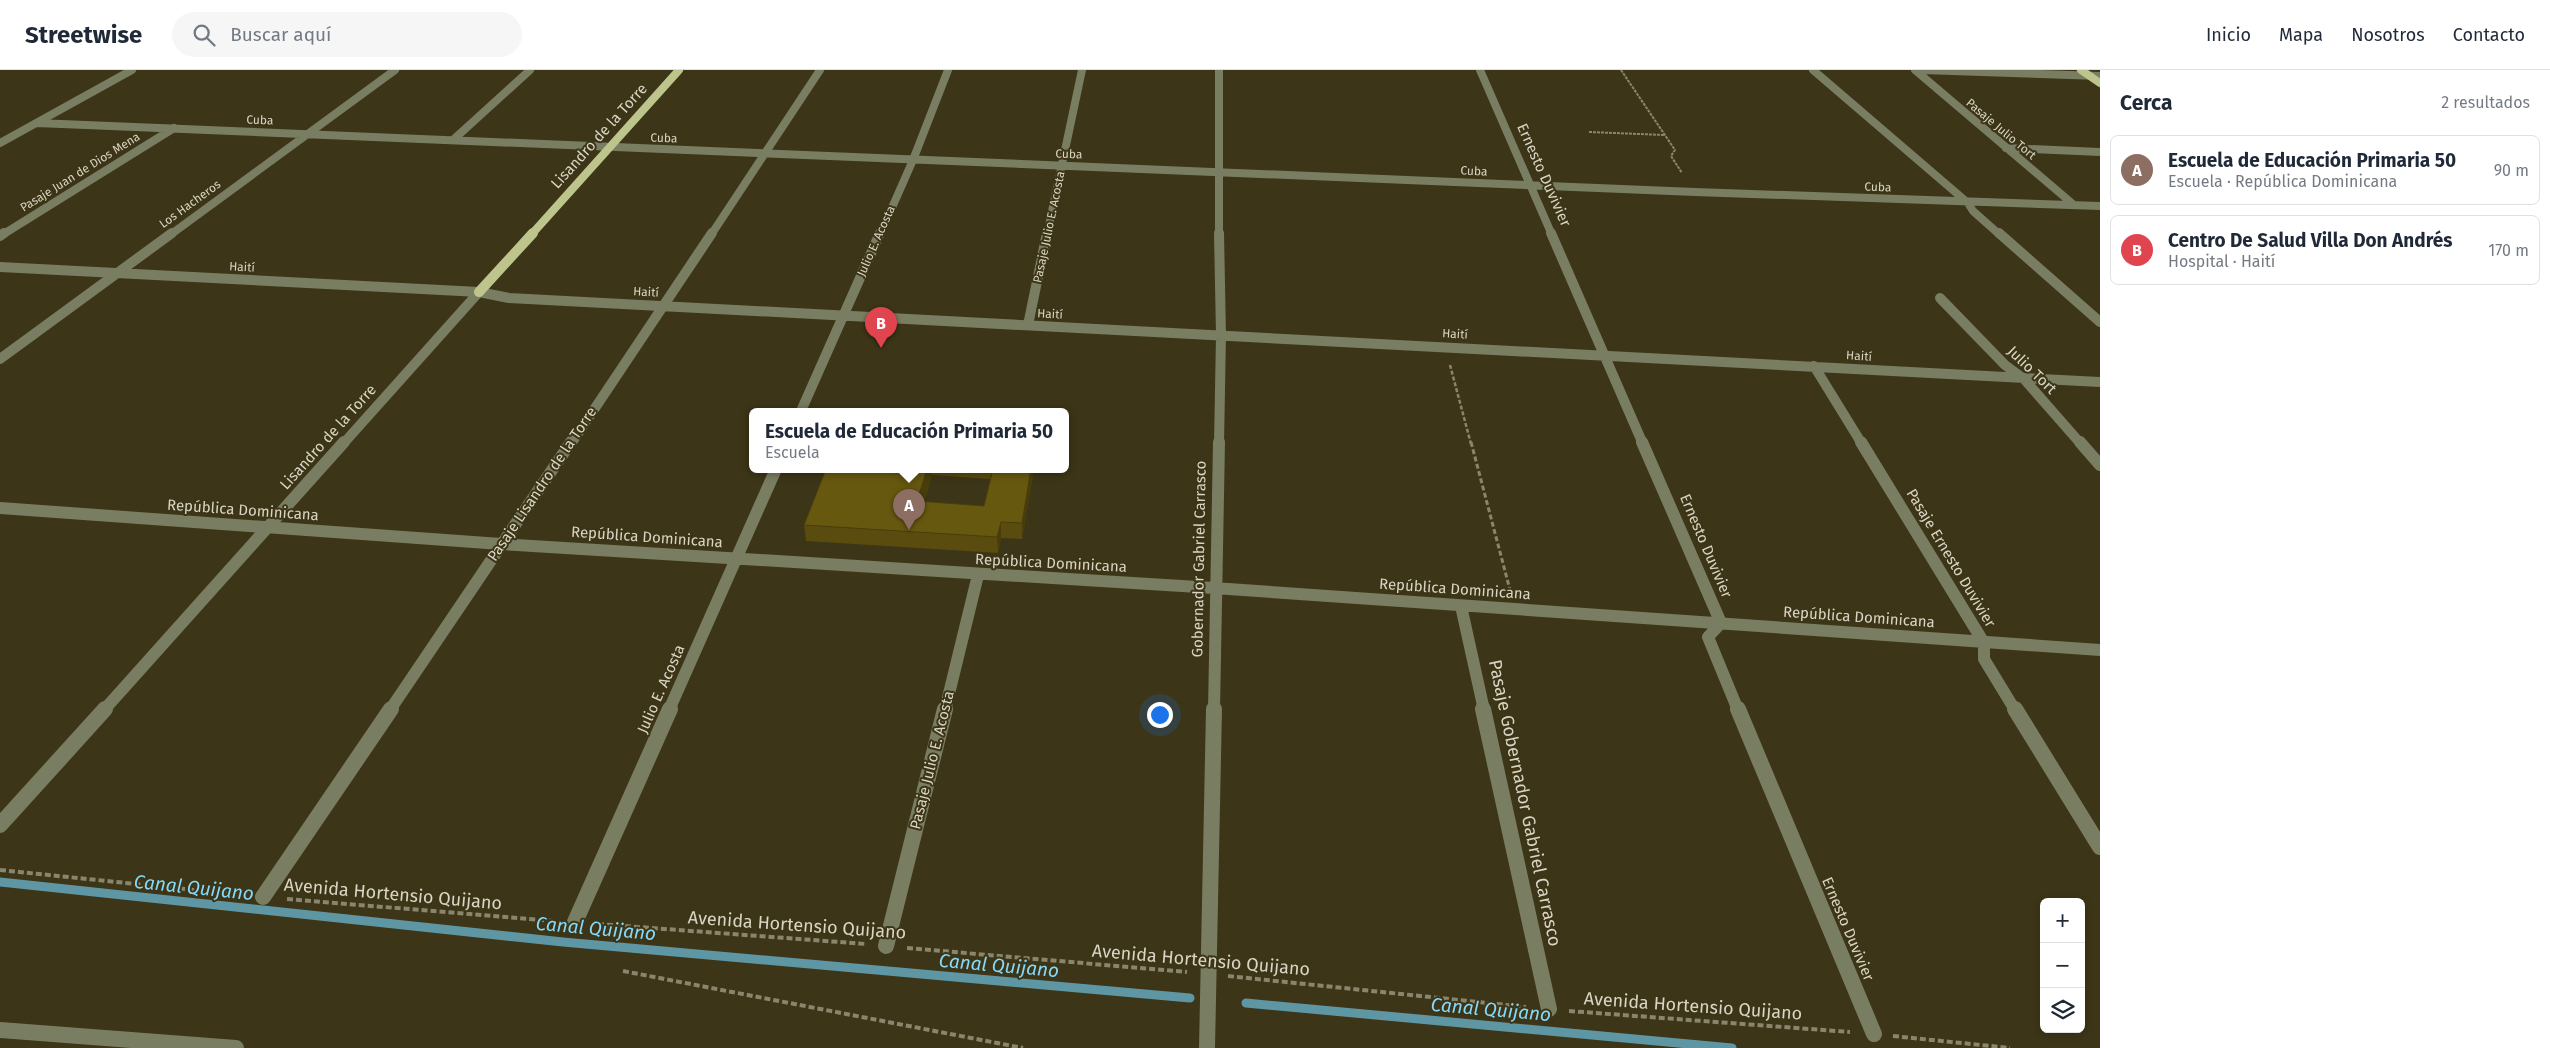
<!DOCTYPE html>
<html lang="es">
<meta charset="utf-8">
<style>
body{margin:0;font-family:"Fira Sans",sans-serif;background:#f6f6f7;color:#1f2937}
.controls{position:absolute;right:15px;bottom:15px;display:grid;overflow:hidden;border-radius:8px;box-shadow:0 2px 8px #0003}
.controls button{width:45px;height:45px;display:grid;place-items:center;padding:0;border:0;border-bottom:1px solid #e0e1e3;background:#fff;color:#1f2937;font:25px sans-serif}
.you{position:absolute;left:1159px;top:644px;width:18px;height:18px;margin:-12px;border:4px solid #fff;border-radius:50%;background:#1a73e8;box-shadow:0 0 0 8px #1a73e833}
.badge{display:grid;place-items:center;width:32px;height:32px;border-radius:50%;background:#786436;color:#fff;font-size:16px;font-weight:700}
.pin{position:absolute;translate:-50% -41px;filter:drop-shadow(0 1px 2px #0008)}
.pin::after{content:'';position:absolute;top:26px;width:18px;height:15px;background:inherit;clip-path:polygon(0 0,100% 0,50% 100%)}
.popup{position:absolute;left:749px;top:338px;width:320px;height:65px;box-sizing:border-box;display:grid;place-content:center;border-radius:8px;background:#fff;filter:drop-shadow(0 1px 4px #0005);font-size:16px;white-space:nowrap;color:#747a83}
.popup b{font-size:19px;color:#1f2937}
.popup::after{content:'';position:absolute;left:50%;top:100%;margin-left:-10px;border:10px solid transparent;border-top-color:#fff}
.list{margin:0;padding:0;list-style:none}
h2{display:flex;justify-content:space-between;align-items:center;height:65px;margin:0;padding:0 20px;font-size:21px}
h2 small{font-size:16px;font-weight:400;color:#747a83}
.list li{display:grid;grid-template-columns:32px 1fr auto;gap:15px;align-items:center;box-sizing:border-box;height:70px;margin:0 10px 10px;padding:0 10px;border:1px solid #e0e1e3;border-radius:8px}
.list b{display:block;font-size:19px;white-space:nowrap}
.list p{margin:0;font-size:16px;white-space:nowrap;color:#747a83}
.list em{font-size:16px;font-style:normal;color:#747a83}
.icon{flex:none;width:28px;height:28px;fill:none;stroke:currentColor;stroke-width:2;stroke-linecap:round;stroke-linejoin:round}
.map{position:relative;flex:none;width:2100px;height:978px;overflow:hidden}
header{display:flex;align-items:center;gap:30px;box-sizing:border-box;height:70px;padding:0 25px;background:#fff;border-bottom:1px solid #e0e1e3}
header strong{font-size:24px}
nav{display:flex;gap:28px;margin-inline-start:auto;font-size:18px}
.search{width:350px;height:45px;background:#f6f6f7;display:flex;align-items:center;gap:12px;box-sizing:border-box;padding:0 18px;border-radius:28px;color:#747a83;font-size:19px}
main{display:flex}
aside{flex:1;background:#fff}
.map>svg:first-child{display:block}
</style>
<header>
<strong>Streetwise</strong>
<div class="search"><svg class="icon" aria-label="search" viewBox="0 0 24 24"><circle cx="10" cy="10" r="6"/><path d="M15 15l6 6"/></svg>Buscar aquí</div>
<nav><a>Inicio</a><a>Mapa</a><a>Nosotros</a><a>Contacto</a></nav>
</header>
<main>
<div class="map">
<svg width="2100" height="978" viewBox="0 0 2100 978">
<rect width="100%" height="100%" fill="#3c3517"/>
<g fill="none" stroke-linecap="round" stroke-linejoin="round">
<!-- stream -->
<path stroke="#5e96a4" stroke-width="9" d="M 0,812 L 563,872 L 1190,928
M 1246,933 L 1732,978"/>
<!-- path-far3 -->
<path stroke="#8a856d" stroke-width="2" stroke-dasharray="3 1" stroke-linecap="butt" d="M 1621,0 L 1675,80 L 1671,86 L 1682,103
M 1589,62 L 1664,65"/>
<!-- path-far2 -->
<path stroke="#8a856d" stroke-width="2.5" stroke-dasharray="4 2" stroke-linecap="butt" d="M 1450,295 L 1471,374"/>
<!-- path-far1 -->
<path stroke="#8a856d" stroke-width="3" stroke-dasharray="5 2.5" stroke-linecap="butt" d="M 1471,372 L 1510,520"/>
<!-- path -->
<path stroke="#8a856d" stroke-width="4" stroke-dasharray="6 3" stroke-linecap="butt" d="M 0,800 L 243,825
M 287,829 L 554,851
M 598,854 L 866,874
M 907,878 L 1187,902
M 623,901 L 1023,978
M 1228,906 L 1526,937
M 1569,941 L 1850,962
M 1893,966 L 2010,978"/>
<!-- minor-far3 -->
<path stroke="#797d62" stroke-width="8" d="M 1480,0 L 1552,165
M 1813,0 L 1968,133 L 1973,141 L 2000,165
M 1915,0 L 2074,135
M 1922,0 L 2100,6
M 37,53 L 1695,122 L 2100,136
M 453,70 L 530,0
M 0,73 L 132,0
M 2006,78 L 2100,82
M 2,165 L 174,58
M 170,165 L 395,0
M 711,165 L 820,0
M 880,165 L 913,90 L 948,0
M 1047,165 L 1082,0
M 1219,165 L 1219,0"/>
<!-- minor-far2 -->
<path stroke="#797d62" stroke-width="10" d="M 1219,163 L 1221,265 L 1219,374
M 1551,163 L 1643,374
M 1999,163 L 2100,252
M 0,166 L 4,163
M 0,197 L 479,222 L 509,228 L 2100,312
M 1940,228 L 2005,295 L 2024,309 L 2081,374
M 1028,255 L 1047,163
M 0,289 L 172,163
M 1814,296 L 1862,374
M 801,341 L 880,163
M 343,374 L 479,222
M 571,374 L 712,163"/>
<!-- minor-far1 -->
<path stroke="#797d62" stroke-width="12" d="M 1642,372 L 1721,553 L 1708,567 L 1738,640
M 1861,372 L 1984,573 L 1984,589 L 2015,640
M 2080,372 L 2100,395
M 0,438 L 501,474 L 1214,518 L 2100,580
M 1461,536 L 1484,640
M 104,640 L 344,372
M 390,640 L 571,372
M 669,640 L 776,399
M 945,640 L 978,505
M 1214,640 L 1219,372"/>
<!-- minor -->
<path stroke="#797d62" stroke-width="16" d="M 1483,639 L 1549,939
M 1738,639 L 1874,964
M 2015,639 L 2100,777
M 0,755 L 105,639
M 263,827 L 391,639
M 575,852 L 670,639
M 886,876 L 945,639
M 0,960 L 236,978
M 1207,978 L 1214,639"/>
<!-- major-far1 -->
<path stroke="#bdc48c" stroke-width="8" d="M 2081,0 L 2100,13
M 531,165 L 679,0"/>
<!-- major -->
<path stroke="#bdc48c" stroke-width="10" d="M 479,222 L 533,163"/>
</g>
<!-- wall -->
<path fill="#594c0e" fill-rule="evenodd" d="M 826,399 L 1034,399 L 1022,469 L 1001,468 L 998,483 L 806,471 L 804,455 ZM 932,405 L 991,409 L 984,436 L 924,432 Z"/>
<!-- shaded-wall -->
<path fill="#483e0b" d="M 927,399 L 931,399 L 932,405 L 919,447 L 917,431 Z
M 1031,399 L 1034,399 L 1022,469 L 1022,453 Z
M 1001,452 L 1001,468 L 998,483 L 997,467 Z"/>
<!-- building -->
<path fill="#675810" stroke="#483e0b" d="M 826,399 L 927,399 L 917,431 L 984,436 L 993,399 L 1031,399 L 1022,453 L 1001,452 L 997,467 L 804,455 Z"/>
<g text-anchor="middle" stroke-width="4" stroke-linejoin="round" paint-order="stroke">
<!-- far-street labels -->
<g font-size="12" fill="#d9d5c4" stroke="#3c3517">
<text transform="translate(260 50) rotate(2)" y="4">Cuba</text>
<text transform="translate(2001 59) rotate(40)" y="4">Pasaje Julio Tort</text>
<text transform="translate(664 68) rotate(2)" y="4">Cuba</text>
<text transform="translate(1069 84) rotate(2)" y="4">Cuba</text>
<text transform="translate(1474 101) rotate(3)" y="4">Cuba</text>
<text transform="translate(80 102) rotate(-32)" y="4">Pasaje Juan de Dios Mena</text>
<text transform="translate(1878 117) rotate(2)" y="4">Cuba</text>
<text transform="translate(190 134) rotate(-36)" y="4">Los Hacheros</text>
<text transform="translate(1049 157) rotate(-78)" y="4">Pasaje Julio E. Acosta</text>
<text transform="translate(876 171) rotate(-66)" y="4">Julio E. Acosta</text>
<text transform="translate(242 197) rotate(3)" y="4">Haití</text>
<text transform="translate(646 222) rotate(3)" y="4">Haití</text>
<text transform="translate(1050 244) rotate(3)" y="4">Haití</text>
<text transform="translate(1455 264) rotate(3)" y="4">Haití</text>
<text transform="translate(1859 286) rotate(4)" y="4">Haití</text>
</g>
<!-- street labels -->
<g font-size="15" fill="#d9d5c4" stroke="#3c3517">
<text transform="translate(599 66) rotate(-48)" y="5">Lisandro de la Torre</text>
<text transform="translate(1544 105) rotate(66)" y="5">Ernesto Duvivier</text>
<text transform="translate(2032 300) rotate(44)" y="5">Julio Tort</text>
<text transform="translate(328 367) rotate(-48)" y="5">Lisandro de la Torre</text>
<text transform="translate(542 414) rotate(-56)" y="5">Pasaje Lisandro de la Torre</text>
<text transform="translate(243 440) rotate(4)" y="5">República Dominicana</text>
<text transform="translate(647 467) rotate(4)" y="5">República Dominicana</text>
<text transform="translate(1706 476) rotate(67)" y="5">Ernesto Duvivier</text>
<text transform="translate(1951 488) rotate(59)" y="5">Pasaje Ernesto Duvivier</text>
<text transform="translate(1199 489) rotate(-89)" y="5">Gobernador Gabriel Carrasco</text>
<text transform="translate(1051 493) rotate(3)" y="5">República Dominicana</text>
<text transform="translate(1455 519) rotate(4)" y="5">República Dominicana</text>
<text transform="translate(1859 547) rotate(4)" y="5">República Dominicana</text>
<text transform="translate(661 619) rotate(-66)" y="5">Julio E. Acosta</text>
<text transform="translate(932 690) rotate(-76)" y="5">Pasaje Julio E. Acosta</text>
<text transform="translate(1848 859) rotate(67)" y="5">Ernesto Duvivier</text>
</g>
<!-- near-street labels -->
<g font-size="18" fill="#d9d5c4" stroke="#3c3517">
<text transform="translate(1525 733) rotate(78)" y="6">Pasaje Gobernador Gabriel Carrasco</text>
<text transform="translate(393 824) rotate(5)" y="6">Avenida Hortensio Quijano</text>
<text transform="translate(797 855) rotate(4)" y="6">Avenida Hortensio Quijano</text>
<text transform="translate(1201 890) rotate(5)" y="6">Avenida Hortensio Quijano</text>
<text transform="translate(1693 936) rotate(4)" y="6">Avenida Hortensio Quijano</text>
</g>
<!-- near-water labels -->
<g font-size="19" font-style="italic" fill="#85dafb" stroke="#3c3517">
<text transform="translate(194 817) rotate(6)" y="7">Canal Quijano</text>
<text transform="translate(596 858) rotate(5)" y="7">Canal Quijano</text>
<text transform="translate(999 895) rotate(5)" y="7">Canal Quijano</text>
<text transform="translate(1491 939) rotate(5)" y="7">Canal Quijano</text>
</g>
</g>
</svg>
<div class="controls">
<button>+</button>
<button>−</button>
<button><svg class="icon" aria-label="layers" viewBox="0 0 24 24"><path d="M12 4l9 5-9 5-9-5zM3 14l9 5 9-5"/></svg></button>
</div>
<div class="you"></div>
<div class="pin badge" style="left:909px;top:460px;background:#8d6e63">A</div>
<div class="popup"><b>Escuela de Educación Primaria 50</b>Escuela</div>
<div class="pin badge" style="left:881px;top:278px;background:#e0444e">B</div>
</div>
<aside>
<h2>Cerca<small>2 resultados</small></h2>
<ul class="list">
<li><span class="badge" style="background:#8d6e63">A</span><div><b>Escuela de Educación Primaria 50</b><p>Escuela · República Dominicana</p></div><em>90 m</em></li>
<li><span class="badge" style="background:#e0444e">B</span><div><b>Centro De Salud Villa Don Andrés</b><p>Hospital · Haití</p></div><em>170 m</em></li>
</ul>
</aside>
</main>
